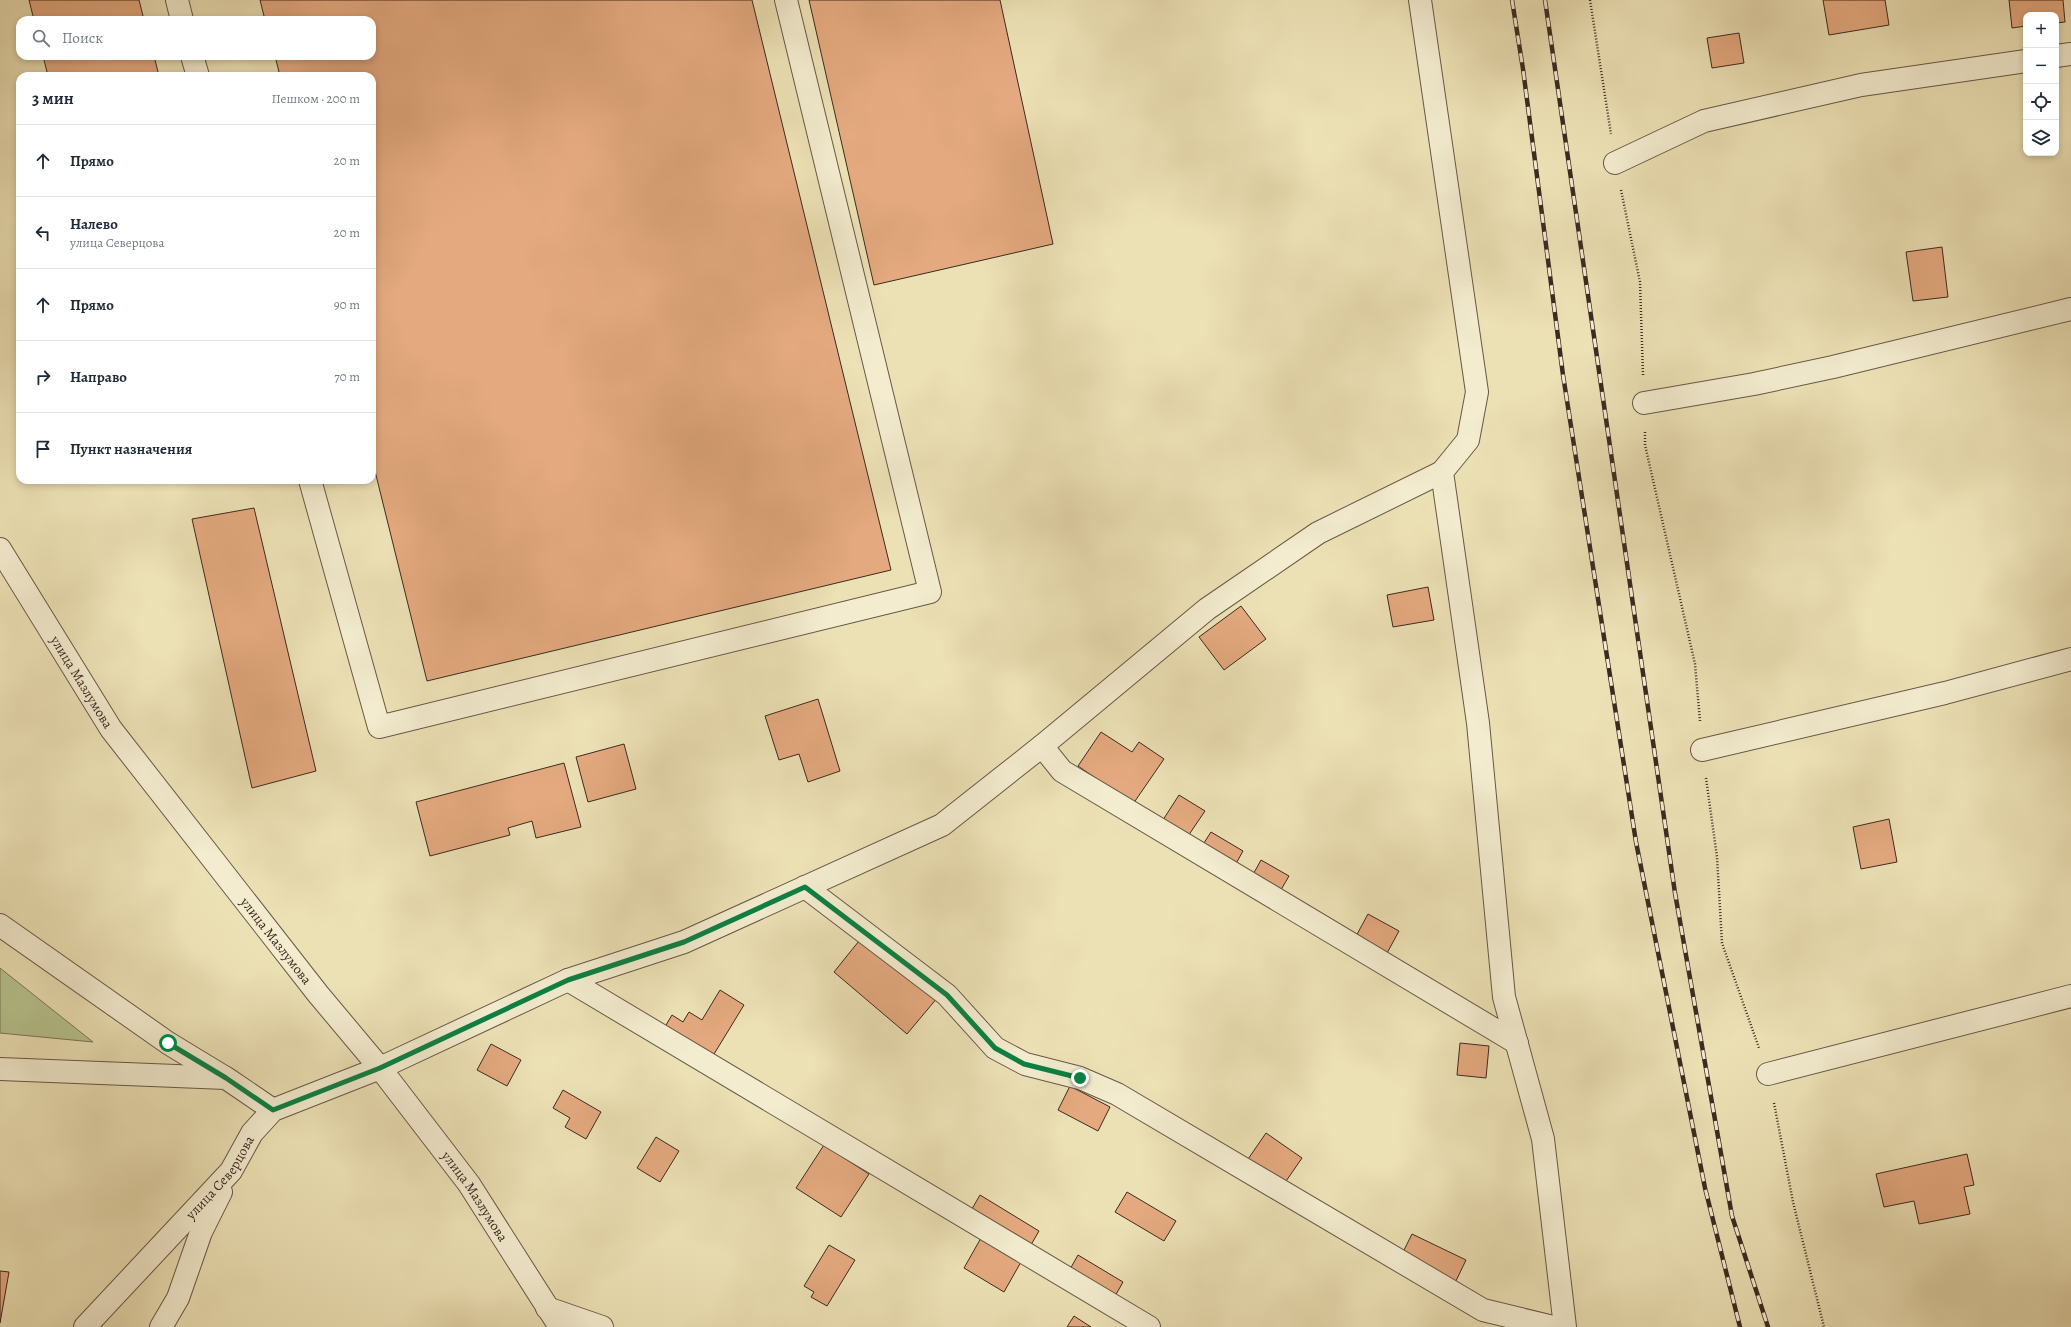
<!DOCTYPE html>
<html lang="ru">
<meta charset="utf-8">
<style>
body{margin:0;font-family:Alegreya,serif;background:#f6f6f7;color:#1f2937}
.controls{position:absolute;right:12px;top:12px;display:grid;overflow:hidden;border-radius:8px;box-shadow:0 2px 6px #0003}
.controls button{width:36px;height:36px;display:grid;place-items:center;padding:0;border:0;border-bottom:1px solid #e0e1e3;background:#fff;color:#1f2937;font:20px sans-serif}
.stop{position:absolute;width:12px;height:12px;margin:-9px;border:3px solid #0b8043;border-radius:50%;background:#fff}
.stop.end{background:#0b8043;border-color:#fff;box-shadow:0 1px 4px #0008}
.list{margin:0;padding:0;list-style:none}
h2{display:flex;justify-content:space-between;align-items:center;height:52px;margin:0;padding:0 16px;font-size:17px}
h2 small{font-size:13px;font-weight:400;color:#747a83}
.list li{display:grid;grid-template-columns:26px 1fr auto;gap:12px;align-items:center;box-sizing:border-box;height:72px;padding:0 16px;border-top:1px solid #e0e1e3}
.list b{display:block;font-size:15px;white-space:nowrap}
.list p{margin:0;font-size:13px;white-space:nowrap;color:#747a83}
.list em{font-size:13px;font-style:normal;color:#747a83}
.icon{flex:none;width:22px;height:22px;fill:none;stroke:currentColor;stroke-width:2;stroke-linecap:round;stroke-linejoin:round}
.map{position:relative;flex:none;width:2071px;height:1327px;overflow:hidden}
.search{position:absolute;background:#fff;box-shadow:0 2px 6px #0003;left:16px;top:16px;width:360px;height:44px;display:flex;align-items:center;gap:10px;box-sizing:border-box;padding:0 14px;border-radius:12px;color:#747a83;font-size:15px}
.panel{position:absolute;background:#fff;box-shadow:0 2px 6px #0003;left:16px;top:72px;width:360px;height:412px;border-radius:12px}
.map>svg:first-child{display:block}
</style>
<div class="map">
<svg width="2071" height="1327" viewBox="0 0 2071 1327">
<rect width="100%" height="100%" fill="#ece1b5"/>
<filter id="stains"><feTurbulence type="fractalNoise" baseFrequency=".005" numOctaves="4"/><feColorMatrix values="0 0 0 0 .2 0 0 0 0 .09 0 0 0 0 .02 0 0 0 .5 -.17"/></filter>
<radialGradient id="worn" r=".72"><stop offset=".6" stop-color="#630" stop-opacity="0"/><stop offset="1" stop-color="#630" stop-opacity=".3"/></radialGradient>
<!-- green -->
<path fill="#b6c38e" stroke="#797658" d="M 0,968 L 93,1042 L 0,1033 Z"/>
<!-- building -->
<path fill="#e4a97f" stroke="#3c2a21" d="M 29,0 L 139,0 L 144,20 L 34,20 Z
M 260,0 L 752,0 L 891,570 L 427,681 L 372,459 L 372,76 L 280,76 L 275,56 L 372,56 L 372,20 L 265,20 Z
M 809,0 L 1000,0 L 1053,244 L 874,285 Z
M 1823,0 L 1885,0 L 1889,25 L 1829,35 Z
M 2009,0 L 2063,0 L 2065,22 L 2056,23 L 2056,15 L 2026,15 L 2026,26 L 2012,28 Z
M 1739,33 L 1744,63 L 1712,68 L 1707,38 Z
M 43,56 L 154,56 L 159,76 L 48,76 Z
M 1942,247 L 1948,297 L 1913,301 L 1906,252 Z
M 254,508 L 316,771 L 252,788 L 192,519 Z
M 1428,587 L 1434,620 L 1393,627 L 1387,595 Z
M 1241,606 L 1266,639 L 1224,670 L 1199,637 Z
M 818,699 L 840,771 L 808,782 L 799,754 L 779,760 L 765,716 Z
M 1101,732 L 1132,752 L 1139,742 L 1164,759 L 1133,804 L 1078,766 Z
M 624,744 L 636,789 L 588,802 L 576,757 Z
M 564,763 L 581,827 L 536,838 L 532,821 L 508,828 L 510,835 L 430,856 L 416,802 Z
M 1179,795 L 1205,811 L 1186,839 L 1161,823 Z
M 1889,819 L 1897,862 L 1861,869 L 1853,827 Z
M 1211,832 L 1243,851 L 1233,869 L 1200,849 Z
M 1261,860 L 1289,876 L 1278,895 L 1250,880 Z
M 1368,914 L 1399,931 L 1386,955 L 1355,938 Z
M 863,936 L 938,997 L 907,1034 L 834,972 Z
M 720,990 L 744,1005 L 711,1059 L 663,1030 L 672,1015 L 683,1022 L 689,1012 L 702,1020 Z
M 1460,1043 L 1489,1046 L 1486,1078 L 1457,1075 Z
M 491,1044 L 521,1060 L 507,1086 L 477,1070 Z
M 1070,1086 L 1110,1107 L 1098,1131 L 1058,1110 Z
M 563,1090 L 601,1112 L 586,1139 L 565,1127 L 570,1118 L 553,1108 Z
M 1266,1133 L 1302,1158 L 1282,1187 L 1246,1162 Z
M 656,1137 L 679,1151 L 660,1182 L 637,1168 Z
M 824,1145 L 869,1174 L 841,1217 L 796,1188 Z
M 1967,1154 L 1974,1185 L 1964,1187 L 1970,1214 L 1919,1224 L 1914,1201 L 1884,1207 L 1876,1174 Z
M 1127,1192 L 1176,1221 L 1164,1241 L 1115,1212 Z
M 980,1195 L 1039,1231 L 1028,1250 L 969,1214 Z
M 1412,1234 L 1466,1260 L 1454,1285 L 1400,1258 Z
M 981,1238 L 1021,1262 L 1004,1292 L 964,1268 Z
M 829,1245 L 855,1260 L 827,1306 L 811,1297 L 814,1292 L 804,1286 Z
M 1078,1255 L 1123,1282 L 1114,1298 L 1069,1271 Z
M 0,1271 L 9,1272 L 0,1323 Z
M 1074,1316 L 1091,1327 L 1067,1327 Z"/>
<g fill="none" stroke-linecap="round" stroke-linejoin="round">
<!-- minor casing -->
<g stroke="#685846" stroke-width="24">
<g id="minor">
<path d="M 177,0 L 182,20"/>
<path d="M 1420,0 L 1477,392 L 1468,440 L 1442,472 L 1478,723 L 1504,997 L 1543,1139 L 1565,1327"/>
<path d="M 192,56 L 198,76"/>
<path d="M 2056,56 L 2071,54"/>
<path d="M 1615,163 L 1704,121 L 1861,85 L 2026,61"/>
<path d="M 1644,403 L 1754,384 L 1833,367 L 2071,309"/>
<path d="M 310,480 L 379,727 L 930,592 L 786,0"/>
<path id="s1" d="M 0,549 L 111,729 L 318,994 L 380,1068 L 469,1184 L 560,1327"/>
<path d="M 1042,746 L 1062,771 L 1517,1043"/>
<path d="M 1702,750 L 1945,693 L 2071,659"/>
<path d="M 805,887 L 947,995 L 995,1048 L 1025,1064 L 1080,1078 L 1117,1094 L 1483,1310 L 1553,1327"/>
<path d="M 0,925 L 168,1043 L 224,1077"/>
<path d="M 568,980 L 1149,1327"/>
<path d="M 0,1069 L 226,1078 L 273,1110"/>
<path d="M 1768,1074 L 2071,996"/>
<path d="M 547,1308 L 602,1327"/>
<path id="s2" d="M 85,1327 L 231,1171 L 252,1133 L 273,1110 L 380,1068 L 568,980 L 684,942 L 942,825 L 1042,746 L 1207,609 L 1318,533 L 1442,472"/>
<path d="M 161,1327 L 178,1298 L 201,1232 L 221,1192"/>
</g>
</g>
<!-- path -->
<path stroke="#3c2a21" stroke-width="2.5" stroke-dasharray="1 2" stroke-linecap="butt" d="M 1590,0 L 1611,134
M 1621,190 L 1640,282 L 1643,375
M 1645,432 L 1645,445 L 1695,664 L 1700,721
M 1706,778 L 1717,857 L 1722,943 L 1759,1048
M 1774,1103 L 1793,1202 L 1824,1327"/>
<!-- minor -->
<use href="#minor" stroke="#f3eccf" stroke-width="22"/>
<!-- rail casing -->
<g stroke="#3c2a21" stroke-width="4.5">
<path id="rail" d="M 1512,0 L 1523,69 L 1563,375 L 1636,842 L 1705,1188 L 1740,1327
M 1545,0 L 1675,893 L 1732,1216 L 1768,1327"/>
</g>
<!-- rail -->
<use href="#rail" stroke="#f3eccf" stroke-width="3" stroke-dasharray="9" stroke-linecap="butt"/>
</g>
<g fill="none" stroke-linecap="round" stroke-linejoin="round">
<!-- route -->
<path stroke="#0b8043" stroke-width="5" d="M 168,1043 L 226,1078 L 273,1110 L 380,1068 L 568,980 L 684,942 L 805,887 L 947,995 L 995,1048 L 1024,1064 L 1080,1078"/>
</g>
<g text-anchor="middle" stroke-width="3" stroke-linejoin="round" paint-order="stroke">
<!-- street labels -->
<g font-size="14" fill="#3c2a21" stroke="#f3eccf">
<text dy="5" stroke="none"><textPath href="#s1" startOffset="156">улица Мазлумова</textPath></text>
<text dy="5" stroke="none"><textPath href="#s1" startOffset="480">улица Мазлумова</textPath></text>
<text dy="5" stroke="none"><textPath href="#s2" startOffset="202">улица Северцова</textPath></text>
<text dy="5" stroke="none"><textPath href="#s1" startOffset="804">улица Мазлумова</textPath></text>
</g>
</g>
<rect width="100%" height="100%" filter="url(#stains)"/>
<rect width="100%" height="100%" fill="url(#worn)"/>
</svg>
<div class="controls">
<button>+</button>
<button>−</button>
<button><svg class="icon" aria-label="locate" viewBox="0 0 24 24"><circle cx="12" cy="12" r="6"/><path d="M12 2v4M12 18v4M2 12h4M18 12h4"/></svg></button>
<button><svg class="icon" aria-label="layers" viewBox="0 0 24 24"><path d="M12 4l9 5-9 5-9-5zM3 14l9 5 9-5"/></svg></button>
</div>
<div class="stop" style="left:168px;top:1043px"></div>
<div class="stop end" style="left:1080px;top:1078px"></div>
<div class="search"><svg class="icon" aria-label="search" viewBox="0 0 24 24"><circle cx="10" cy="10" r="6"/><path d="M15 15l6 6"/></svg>Поиск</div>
<section class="panel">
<h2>3 мин<small>Пешком · 200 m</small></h2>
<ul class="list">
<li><svg class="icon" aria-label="ahead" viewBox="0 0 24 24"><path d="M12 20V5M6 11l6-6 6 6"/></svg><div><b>Прямо</b></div><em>20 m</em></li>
<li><svg class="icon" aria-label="left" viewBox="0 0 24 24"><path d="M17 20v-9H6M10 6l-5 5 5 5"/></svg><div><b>Налево</b><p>улица Северцова</p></div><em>20 m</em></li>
<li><svg class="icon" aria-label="ahead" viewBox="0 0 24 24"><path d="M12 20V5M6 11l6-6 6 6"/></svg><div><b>Прямо</b></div><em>90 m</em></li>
<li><svg class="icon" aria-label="right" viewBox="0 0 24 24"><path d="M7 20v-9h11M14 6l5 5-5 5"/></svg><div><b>Направо</b></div><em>70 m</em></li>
<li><svg class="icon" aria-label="arrive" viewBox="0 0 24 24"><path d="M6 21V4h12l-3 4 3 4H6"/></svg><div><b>Пункт назначения</b></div></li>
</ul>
</section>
</div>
